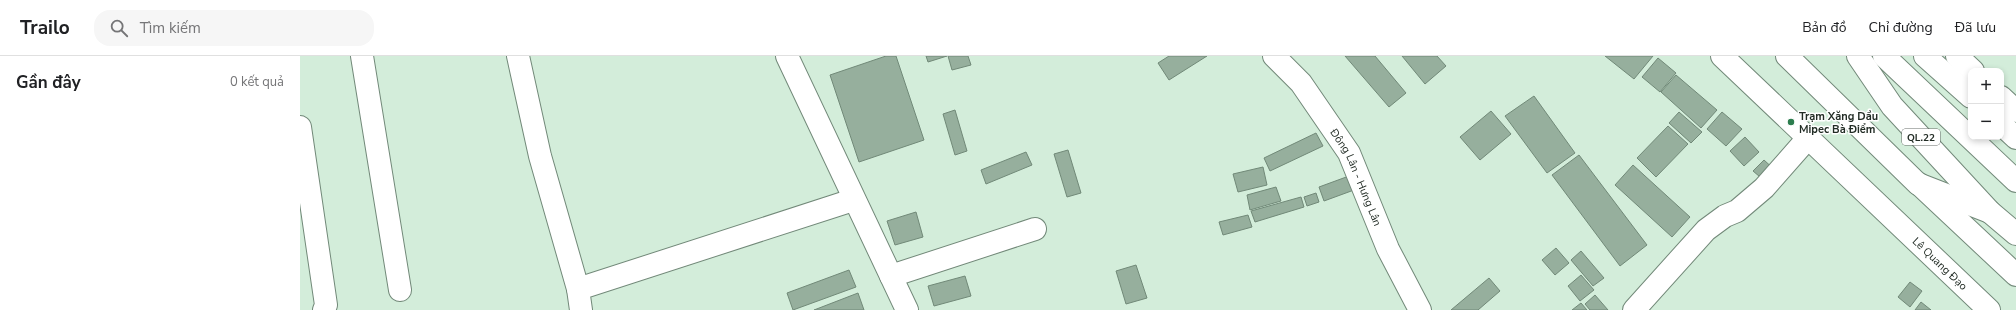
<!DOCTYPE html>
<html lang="vi">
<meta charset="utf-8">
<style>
body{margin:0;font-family:"Nunito Sans",sans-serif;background:#f6f6f6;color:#202124}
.controls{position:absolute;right:12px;top:12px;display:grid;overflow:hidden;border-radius:8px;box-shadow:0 2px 6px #0003}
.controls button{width:36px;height:36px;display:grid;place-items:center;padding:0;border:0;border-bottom:1px solid #e0e0e0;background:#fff;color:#202124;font:20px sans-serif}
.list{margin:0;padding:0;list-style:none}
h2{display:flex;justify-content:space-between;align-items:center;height:52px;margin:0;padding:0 16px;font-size:17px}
h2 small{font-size:13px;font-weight:400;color:#757577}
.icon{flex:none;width:22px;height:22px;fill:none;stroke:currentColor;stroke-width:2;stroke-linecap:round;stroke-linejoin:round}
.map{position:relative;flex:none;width:1716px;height:254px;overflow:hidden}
header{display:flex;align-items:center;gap:24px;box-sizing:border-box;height:56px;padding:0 20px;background:#fff;border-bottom:1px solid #e0e0e0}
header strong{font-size:19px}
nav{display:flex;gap:22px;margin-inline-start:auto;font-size:14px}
.search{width:280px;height:36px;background:#f6f6f6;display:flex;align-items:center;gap:10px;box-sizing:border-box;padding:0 14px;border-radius:16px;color:#757577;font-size:15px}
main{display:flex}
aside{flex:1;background:#fff}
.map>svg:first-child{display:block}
</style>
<header>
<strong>Trailo</strong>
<div class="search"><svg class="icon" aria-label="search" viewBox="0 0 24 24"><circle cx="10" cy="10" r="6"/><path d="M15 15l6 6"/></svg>Tìm kiếm</div>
<nav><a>Bản đồ</a><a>Chỉ đường</a><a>Đã lưu</a></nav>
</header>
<main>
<aside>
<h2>Gần đây<small>0 kết quả</small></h2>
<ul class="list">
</ul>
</aside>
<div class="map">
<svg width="1716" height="254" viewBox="0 0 1716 254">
<rect width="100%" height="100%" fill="#d3edda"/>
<!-- building -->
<path fill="#96af9d" stroke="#718978" d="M 586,0 L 596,0 L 624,84 L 559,106 L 530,19 Z
M 626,0 L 647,0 L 628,6 Z
M 648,0 L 668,0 L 671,9 L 652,14 Z
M 869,0 L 907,0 L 869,24 L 858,7 Z
M 1045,0 L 1075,0 L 1106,37 L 1089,51 Z
M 1102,0 L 1137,0 L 1146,10 L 1125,28 Z
M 1305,0 L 1353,0 L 1334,23 Z
M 1358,2 L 1376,17 L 1360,36 L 1342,21 Z
M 1376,19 L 1417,54 L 1401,72 L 1361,36 Z
M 1234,40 L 1275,97 L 1247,117 L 1205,60 Z
M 655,54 L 667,95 L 655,99 L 643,58 Z
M 1191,55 L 1211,78 L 1180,104 L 1160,81 Z
M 1379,56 L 1402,76 L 1391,87 L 1369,67 Z
M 1422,56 L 1442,73 L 1426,90 L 1407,73 Z
M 1368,70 L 1388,88 L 1356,121 L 1337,102 Z
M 1016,77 L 1023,90 L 970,115 L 964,102 Z
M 1445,81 L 1459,96 L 1444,110 L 1430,95 Z
M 768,94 L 781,137 L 767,141 L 754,98 Z
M 726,96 L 732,109 L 686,128 L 681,114 Z
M 1279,99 L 1347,189 L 1320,210 L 1252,119 Z
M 1464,104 L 1476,115 L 1466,126 L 1453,115 Z
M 1333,109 L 1390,161 L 1372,181 L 1315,129 Z
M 963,111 L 967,129 L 938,136 L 933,118 Z
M 1049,120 L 1054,134 L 1024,145 L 1019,131 Z
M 976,131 L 981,145 L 950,154 L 947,139 Z
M 1016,137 L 1019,146 L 1007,150 L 1004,141 Z
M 1001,141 L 1004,151 L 955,166 L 951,155 Z
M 616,156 L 623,181 L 595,189 L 587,165 Z
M 948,159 L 952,171 L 923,179 L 919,166 Z
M 1256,192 L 1269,207 L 1255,219 L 1242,204 Z
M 1281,195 L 1304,222 L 1293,230 L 1271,204 Z
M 836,209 L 847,242 L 826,248 L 816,215 Z
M 549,214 L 556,231 L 493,254 L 487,237 Z
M 1281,219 L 1294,234 L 1280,245 L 1268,230 Z
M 665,220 L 671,240 L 634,250 L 628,230 Z
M 1189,222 L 1200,235 L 1178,254 L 1151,254 Z
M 1610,226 L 1622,235 L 1610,251 L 1598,241 Z
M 558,237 L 564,254 L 514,254 Z
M 1295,239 L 1308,254 L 1290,254 L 1285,248 Z
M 1621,246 L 1631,254 L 1615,254 Z
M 1281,247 L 1287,254 L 1272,254 Z"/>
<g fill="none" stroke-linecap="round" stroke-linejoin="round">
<!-- minor casing -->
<g stroke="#728979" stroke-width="24">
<g id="minor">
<path d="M 62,0 L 100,234"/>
<path d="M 218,0 L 240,100 L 278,233"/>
<path d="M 487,0 L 607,254"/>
<path id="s1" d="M 974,0 L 1001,27 L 1049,97 L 1088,193 L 1120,254"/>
<path d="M 0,71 L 26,249 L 24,254"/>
<path d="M 591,220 L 735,173"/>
<path d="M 281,254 L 278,233 L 553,144"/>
<path d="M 1334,254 L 1406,174 L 1425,160 L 1437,155 L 1464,132 L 1508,82"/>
</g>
</g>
<!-- major casing -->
<g stroke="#728979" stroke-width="24">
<path id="major" d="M 1584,0 L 1716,125
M 1619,128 L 1716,219"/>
</g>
<!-- highway casing -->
<g stroke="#728979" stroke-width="24">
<g id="highway">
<path id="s2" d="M 1422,0 L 1689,254"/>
<path d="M 1487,0 L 1618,128 L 1690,156"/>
<path d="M 1558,0 L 1592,50 L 1690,156 L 1716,178"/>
<path d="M 1625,0 L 1671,41"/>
<path d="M 1657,0 L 1673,15"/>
<path d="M 1701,41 L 1716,55"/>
<path d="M 1701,68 L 1716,82"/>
</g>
</g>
<!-- minor -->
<use href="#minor" stroke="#fff" stroke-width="22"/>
<!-- major -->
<use href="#major" stroke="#fff" stroke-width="22"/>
<!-- highway -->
<use href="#highway" stroke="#fff" stroke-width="22"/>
</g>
<!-- markers -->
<circle fill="#2c7d4e" stroke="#fff" stroke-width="1.5" cx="1491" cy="66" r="4"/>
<g text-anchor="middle" stroke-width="3" stroke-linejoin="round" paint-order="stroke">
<!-- shield labels -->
<rect fill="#fff" stroke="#646b66" stroke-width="1" x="1602" y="73" width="38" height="16" rx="3"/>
<g font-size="10" font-weight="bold" fill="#222c25">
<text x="1621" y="85">QL.22</text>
</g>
<!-- poi labels -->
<g font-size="11" font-weight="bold" fill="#222c25" stroke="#fff" text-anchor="start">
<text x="1499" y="64">Trạm Xăng Dầu<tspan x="1499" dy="13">Mipec Bà Điểm</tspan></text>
</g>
<!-- street labels -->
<g font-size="11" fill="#222c25" stroke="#fff">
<text dy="4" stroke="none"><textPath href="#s1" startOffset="148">Đông Lân - Hưng Lân</textPath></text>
<text dy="4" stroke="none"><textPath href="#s2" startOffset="301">Lê Quang Đạo</textPath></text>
</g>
</g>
</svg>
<div class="controls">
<button>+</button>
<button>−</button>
</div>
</div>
</main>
